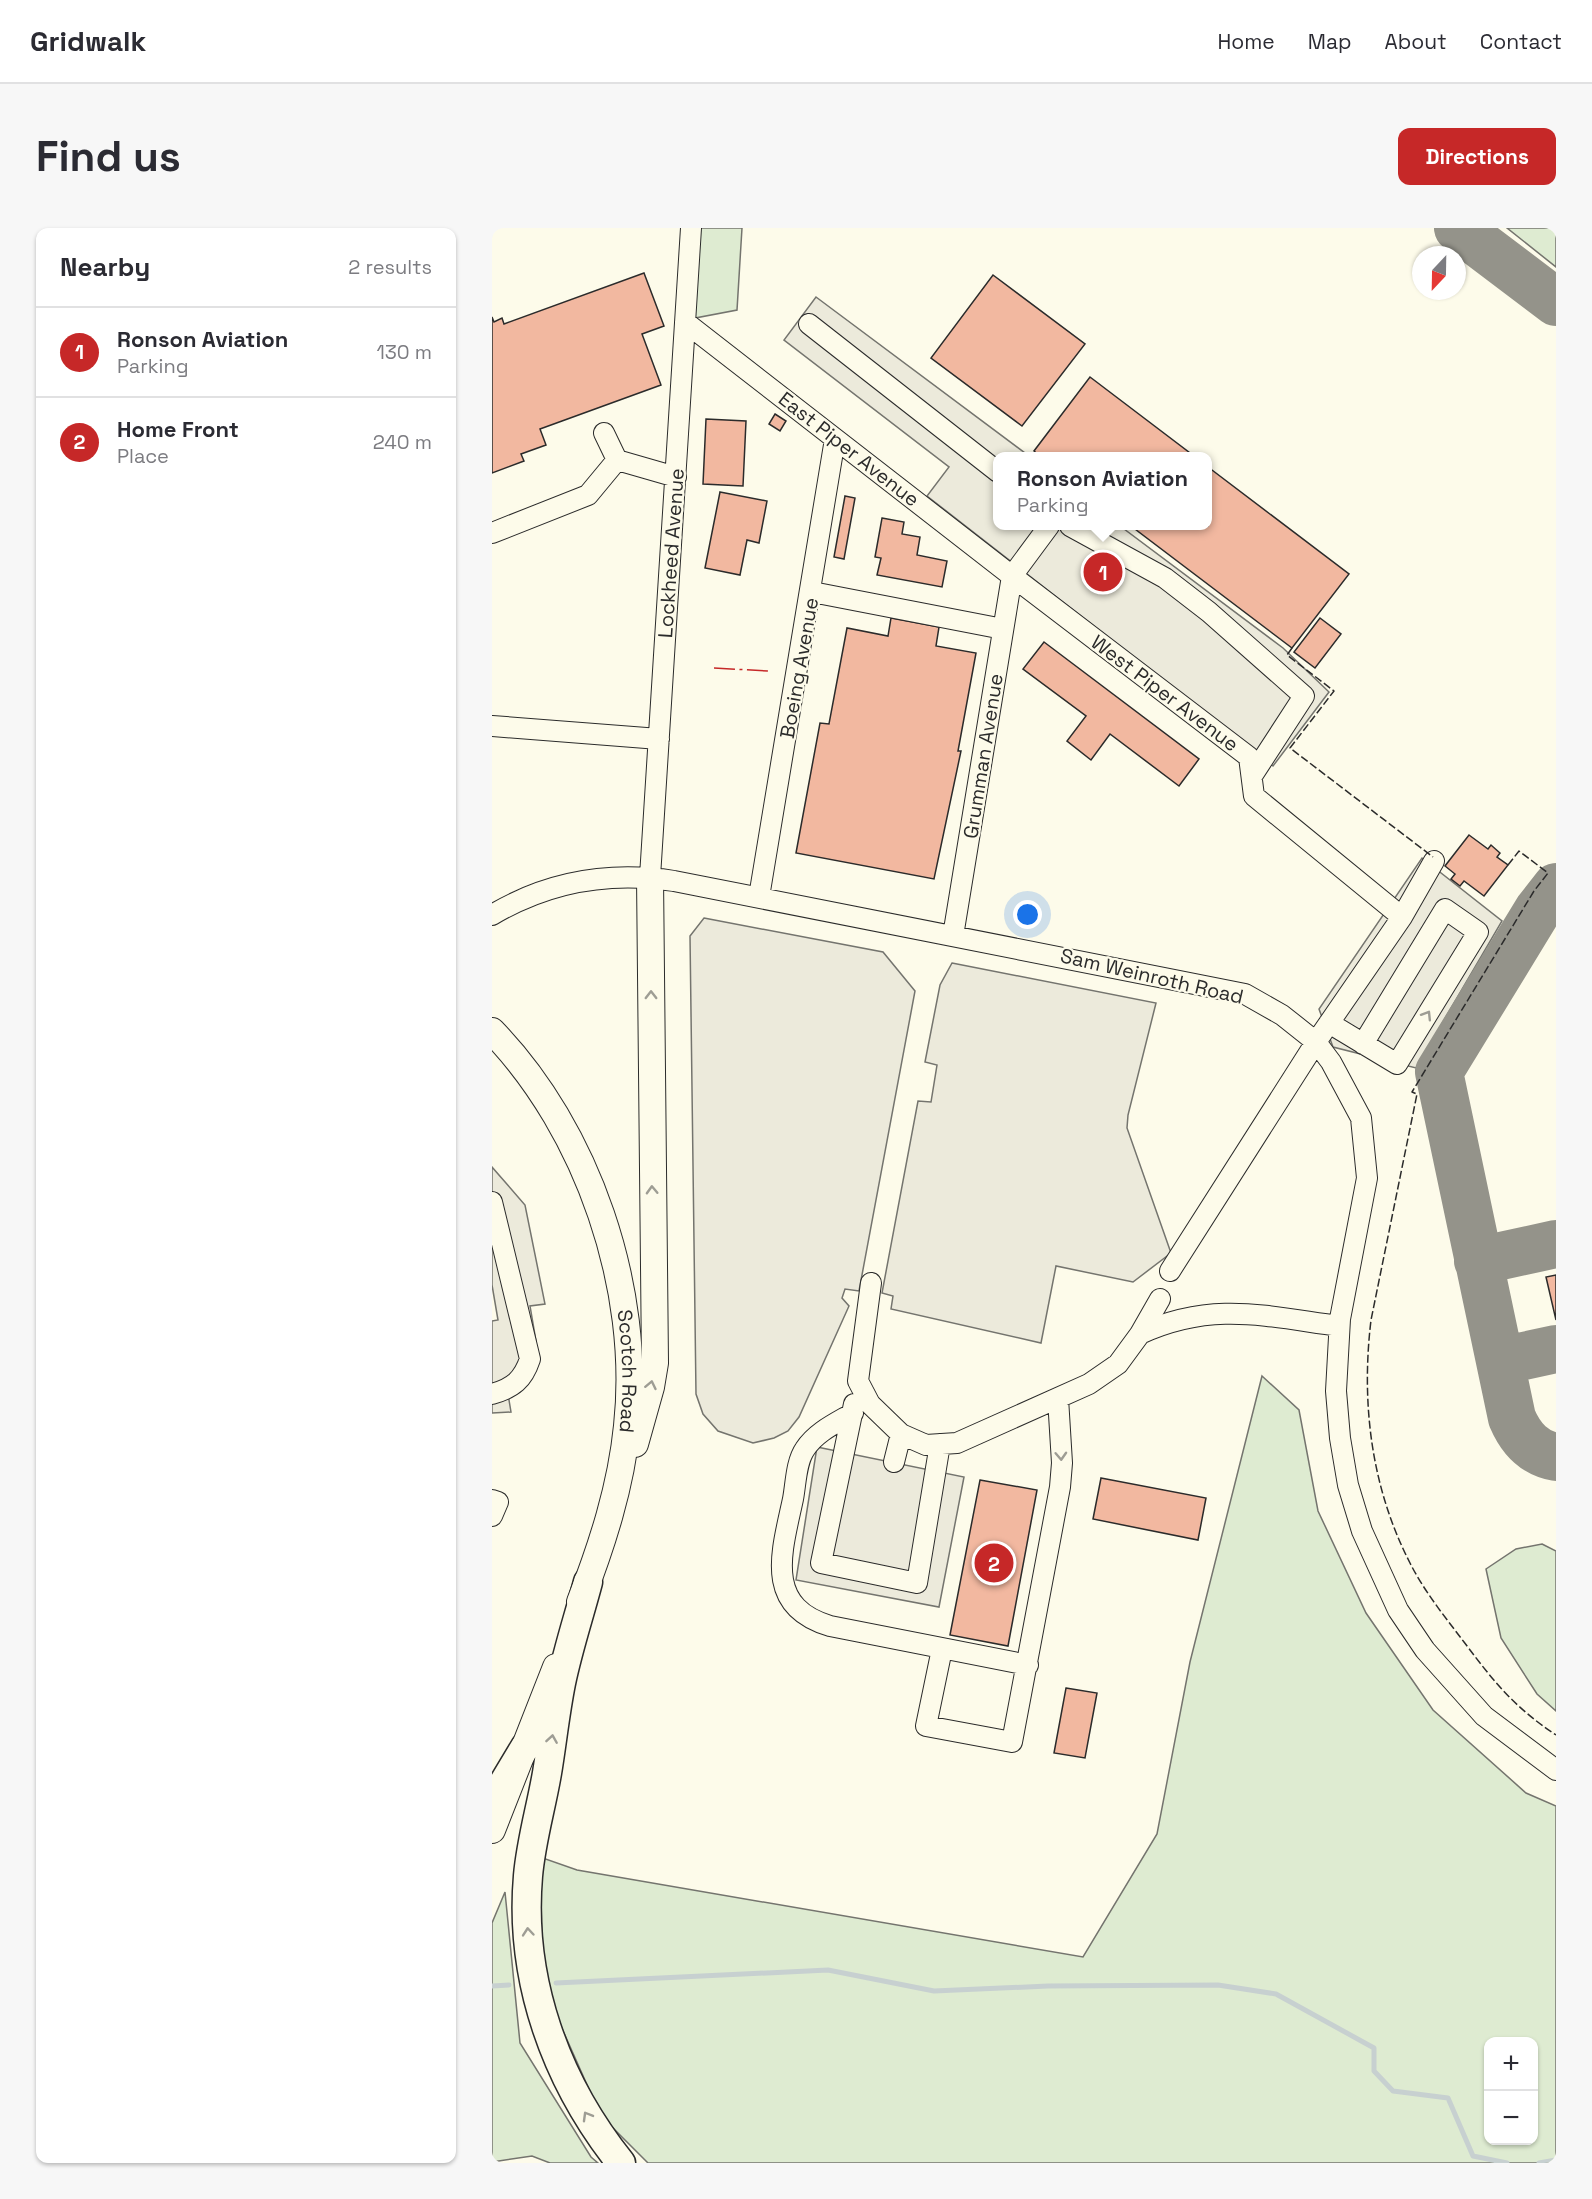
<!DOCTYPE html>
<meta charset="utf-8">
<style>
body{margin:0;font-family:"Space Grotesk",sans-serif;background:#f7f7f7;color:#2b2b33}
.controls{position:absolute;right:18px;bottom:18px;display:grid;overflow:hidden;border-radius:12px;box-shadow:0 2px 4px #0004}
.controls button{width:54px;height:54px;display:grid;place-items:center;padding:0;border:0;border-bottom:2px solid #e1e1e2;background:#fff;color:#2b2b33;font:30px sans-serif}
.compass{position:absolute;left:920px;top:18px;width:54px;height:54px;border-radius:50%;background:#fff;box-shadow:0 2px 4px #0004;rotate:202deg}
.you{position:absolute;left:536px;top:687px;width:21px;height:21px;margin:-15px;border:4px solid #fff;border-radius:50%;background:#1a73e8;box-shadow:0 0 0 9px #1a73e833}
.badge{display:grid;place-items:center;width:39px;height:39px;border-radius:50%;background:#c62828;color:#fff;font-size:20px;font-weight:700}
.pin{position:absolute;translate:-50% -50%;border:3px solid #fff;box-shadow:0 2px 6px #0006}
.popup{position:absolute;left:501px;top:224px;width:219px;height:78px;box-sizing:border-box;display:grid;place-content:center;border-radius:12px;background:#fff;filter:drop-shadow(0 2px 4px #0005);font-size:20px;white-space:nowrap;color:#7c7c81}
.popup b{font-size:22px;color:#2b2b33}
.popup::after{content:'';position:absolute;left:50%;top:100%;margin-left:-12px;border:12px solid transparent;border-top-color:#fff}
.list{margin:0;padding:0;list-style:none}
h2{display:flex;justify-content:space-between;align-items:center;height:78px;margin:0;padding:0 24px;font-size:26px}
h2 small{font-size:20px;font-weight:400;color:#7c7c81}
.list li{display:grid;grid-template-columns:39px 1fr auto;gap:18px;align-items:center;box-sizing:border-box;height:90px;padding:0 24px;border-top:2px solid #e1e1e2}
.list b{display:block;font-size:22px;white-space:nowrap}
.list p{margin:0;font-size:20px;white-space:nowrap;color:#7c7c81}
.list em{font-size:20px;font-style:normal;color:#7c7c81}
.map{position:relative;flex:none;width:1064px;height:1935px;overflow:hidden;border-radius:12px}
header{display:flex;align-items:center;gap:36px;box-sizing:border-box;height:84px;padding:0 30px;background:#fff;border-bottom:2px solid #e1e1e2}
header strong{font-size:28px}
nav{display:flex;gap:33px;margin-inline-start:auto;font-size:21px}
.intro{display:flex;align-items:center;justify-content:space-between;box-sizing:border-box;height:144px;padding:0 36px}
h1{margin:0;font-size:42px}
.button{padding:15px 27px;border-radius:12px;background:#c62828;color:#fff;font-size:21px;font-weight:700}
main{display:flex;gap:36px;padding:0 36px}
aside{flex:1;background:#fff;border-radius:12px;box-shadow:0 2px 4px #0004}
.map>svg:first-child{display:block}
</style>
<header>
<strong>Gridwalk</strong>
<nav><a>Home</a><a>Map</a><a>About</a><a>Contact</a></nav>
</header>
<div class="intro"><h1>Find us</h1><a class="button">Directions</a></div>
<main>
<aside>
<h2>Nearby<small>2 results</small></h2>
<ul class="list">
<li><span class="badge">1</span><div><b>Ronson Aviation</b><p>Parking</p></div><em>130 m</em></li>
<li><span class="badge">2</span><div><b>Home Front</b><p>Place</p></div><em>240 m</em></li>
</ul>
</aside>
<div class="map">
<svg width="1064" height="1935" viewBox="0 0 1064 1935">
<rect width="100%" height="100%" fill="#fdfbea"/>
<!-- green -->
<path fill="#deebd1" stroke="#74746e" stroke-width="1.5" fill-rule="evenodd" d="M 198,0 L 250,0 L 245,82 L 203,90 Z
M 1015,0 L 1064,0 L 1064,39 Z
M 770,1148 L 807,1182 L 826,1283 L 874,1385 L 941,1482 L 1034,1565 L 1064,1578 L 1064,1935 L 156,1935 L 109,1888 L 51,1758 L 48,1629 L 85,1642 L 591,1729 L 665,1606 L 698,1434 ZM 996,1814 L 1042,1814 L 1042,1912 L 996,1912 Z
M 1050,1316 L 1064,1323 L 1064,1483 L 1045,1466 L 1009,1410 L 994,1341 L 1024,1321 Z
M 13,1664 L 28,1815 L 99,1929 L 106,1935 L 58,1935 L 40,1928 L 0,1934 L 0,1695 Z"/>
<!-- parking -->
<path fill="#eceadb" stroke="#74746e" stroke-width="1.5" d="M 324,69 L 537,228 L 506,228 L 506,298 L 628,298 L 791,420 L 837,464 L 781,538 L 435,268 L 457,239 L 292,112 Z
M 930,630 L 1010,693 L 924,840 L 841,819 L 827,781 Z
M 212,690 L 391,724 L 423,763 L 367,1063 L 353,1061 L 350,1070 L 357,1078 L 307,1189 L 296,1203 L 282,1210 L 261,1215 L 226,1203 L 211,1186 L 204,1166 L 198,708 Z
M 460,735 L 664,775 L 636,887 L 635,900 L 679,1025 L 641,1054 L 564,1038 L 549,1115 L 399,1081 L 401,1068 L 390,1065 L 426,873 L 439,874 L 445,837 L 433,834 L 448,757 Z
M 0,939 L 33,977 L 53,1076 L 38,1078 L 44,1113 L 44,1138 L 16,1166 L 19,1184 L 0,1185 L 0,1093 L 6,1092 L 0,1057 Z
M 325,1219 L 472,1249 L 447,1379 L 304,1352 Z"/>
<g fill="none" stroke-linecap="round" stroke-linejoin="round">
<!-- stream -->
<path stroke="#c7d0d0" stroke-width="5" d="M 64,1755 L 336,1742 L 442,1763 L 556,1758 L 726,1757 L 784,1766 L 882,1820 L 882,1843 L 901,1863 L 956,1870 L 981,1928 L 1015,1935
M 0,1758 L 17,1757
M 1047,1935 L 1064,1932"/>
<!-- taxiway -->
<path stroke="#94938a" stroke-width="48" d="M 966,0 L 1064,74
M 1064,659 L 1046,682 L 947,844 L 1020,1190 C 1029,1211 1042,1225 1064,1229
M 986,1033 L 1064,1016
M 1008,1133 L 1064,1121"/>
</g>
<!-- building -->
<path fill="#f2b8a0" stroke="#2b2b2b" stroke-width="1.5" d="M 152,45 L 172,98 L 150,106 L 169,157 L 48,201 L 54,217 L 29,226 L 32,233 L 0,245 L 0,89 L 2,94 L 10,90 L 12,96 Z
M 501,47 L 593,116 L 530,198 L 439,130 Z
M 598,149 L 702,228 L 548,228 L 542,223 Z
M 283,186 L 294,193 L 288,203 L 277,196 Z
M 214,191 L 254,193 L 251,258 L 211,256 Z
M 716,239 L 857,346 L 800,420 L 639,298 L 716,298 Z
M 228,264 L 275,273 L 267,315 L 255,312 L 248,347 L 213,340 Z
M 353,268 L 363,270 L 352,331 L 342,329 Z
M 390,290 L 412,294 L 410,306 L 428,309 L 425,327 L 455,333 L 450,359 L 385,347 L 389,330 L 383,329 Z
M 399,390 L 447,399 L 444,418 L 484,425 L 466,523 L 469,523 L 442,651 L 304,625 L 328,495 L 337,496 L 355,400 L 396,408 Z
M 828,390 L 849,406 L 823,440 L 802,424 Z
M 552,414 L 707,531 L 687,558 L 618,506 L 599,532 L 575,513 L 594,488 L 531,441 Z
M 977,607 L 996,621 L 999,617 L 1008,625 L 1005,629 L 1016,637 L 992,668 L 972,653 L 968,658 L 959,651 L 963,646 L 953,638 Z
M 1064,1047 L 1064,1092 L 1054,1049 Z
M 609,1250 L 714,1270 L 706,1312 L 601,1291 Z
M 488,1252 L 545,1262 L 516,1418 L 458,1407 Z
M 574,1460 L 605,1465 L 593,1530 L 562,1525 Z"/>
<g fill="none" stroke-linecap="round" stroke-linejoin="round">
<!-- minor casing -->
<g stroke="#2b2b2b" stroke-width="22">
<path id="minor" d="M 193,94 L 520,348 L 757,529 L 762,568 L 910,689
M 317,96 L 506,244
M 112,205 L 125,232
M 578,298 L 673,350 L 717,384 L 812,468 L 760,548
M 0,305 L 96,267 L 125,232 L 184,249
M 320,364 L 511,401
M 0,498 L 167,511
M 158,649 L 199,0
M 267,669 L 343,211
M 0,687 C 57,653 117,643 182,653 L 753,766 L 790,787 L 824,814 L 839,834 L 869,890 L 875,950 L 848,1091 L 844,1163 L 848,1210 L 856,1257 L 870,1303 L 906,1382 L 933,1422 L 992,1488 L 1064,1542
M 461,708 L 520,348 L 557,298
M 837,795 L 905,836 L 986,704 L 953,681 L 871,816
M 0,974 L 38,1131 C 31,1152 21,1160 0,1166
M 678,1043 L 824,814 L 910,689 L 942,633
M 379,1055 L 366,1153 L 378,1176 L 409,1206 L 434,1217 L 465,1215 L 597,1156 L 626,1136 L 648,1106 L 668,1071
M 648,1106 C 720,1073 772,1088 847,1098
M 362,1176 L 329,1335 L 425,1355 L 448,1216
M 361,1185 C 344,1195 324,1204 313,1221 C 304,1234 304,1255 301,1271 C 290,1323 271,1378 338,1398 L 536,1437
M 402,1234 L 409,1206
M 0,1272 L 6,1274 L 0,1288
M 450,1421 L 434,1498 L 520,1514 L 568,1259 L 570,1235 L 566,1170"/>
</g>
<!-- major casing -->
<g stroke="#2b2b2b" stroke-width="28">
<g id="major">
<path id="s1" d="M 0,803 C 96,902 150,1061 135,1198 C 129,1259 110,1317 88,1374"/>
<path d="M 143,1216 L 159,1159 L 163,1135 L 158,649"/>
<path d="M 0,1602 L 64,1439"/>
</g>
</g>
<!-- highway casing -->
<g stroke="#2b2b2b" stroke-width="31">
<path id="highway" d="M 96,1354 C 87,1388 76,1421 69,1455 C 63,1485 60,1515 55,1545 C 49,1580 39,1613 36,1648 C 27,1752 64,1854 129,1935
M 0,1574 L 33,1519"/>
</g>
<!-- minor -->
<use href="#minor" stroke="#fdfbea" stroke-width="20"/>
<!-- major -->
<use href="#major" stroke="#fdfbea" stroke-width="26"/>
<!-- highway -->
<use href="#highway" stroke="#fdfbea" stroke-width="28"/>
<!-- fence -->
<path stroke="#2b2b2b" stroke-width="1.5" stroke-dasharray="8 3" stroke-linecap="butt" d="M 800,420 L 795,427 L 842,463 L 798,520 L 941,629
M 1016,637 L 1027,623 L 1056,645 L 1042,663 L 920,864 L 925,866 L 879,1092 C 869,1175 879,1259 918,1335 C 932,1363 953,1389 972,1414 C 1002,1454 1022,1479 1064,1507"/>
<!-- power -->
<path stroke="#c62828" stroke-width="1.5" stroke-dasharray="21 4.5 3 4.5" stroke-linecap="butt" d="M 222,440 L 276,443"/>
</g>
<!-- one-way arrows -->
<defs><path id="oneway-chevron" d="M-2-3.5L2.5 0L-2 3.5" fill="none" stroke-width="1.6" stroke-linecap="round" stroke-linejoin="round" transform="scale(1.5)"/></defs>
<g stroke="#9e9d94">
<use href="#oneway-chevron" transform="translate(159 767) rotate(-90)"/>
<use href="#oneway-chevron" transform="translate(935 787) rotate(-58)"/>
<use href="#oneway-chevron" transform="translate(160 962) rotate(-92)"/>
<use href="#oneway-chevron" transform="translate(159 1157) rotate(-78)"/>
<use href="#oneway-chevron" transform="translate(569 1228) rotate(87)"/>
<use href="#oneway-chevron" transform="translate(60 1511) rotate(-81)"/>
<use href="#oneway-chevron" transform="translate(36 1704) rotate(-95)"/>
<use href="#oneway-chevron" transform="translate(95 1888) rotate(-120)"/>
</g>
<g text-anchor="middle" stroke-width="4.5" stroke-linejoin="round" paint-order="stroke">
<!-- street labels -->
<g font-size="20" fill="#2b2b2b" stroke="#fdfbea">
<text transform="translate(357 221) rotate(38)" y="7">East Piper Avenue</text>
<text transform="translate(179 325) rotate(-86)" y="7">Lockheed Avenue</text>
<text transform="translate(307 440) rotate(-80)" y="7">Boeing Avenue</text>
<text transform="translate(673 465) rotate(37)" y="7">West Piper Avenue</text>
<text transform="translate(491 528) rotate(-81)" y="7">Grumman Avenue</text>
<text transform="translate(660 748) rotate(13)" y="7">Sam Weinroth Road</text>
<text dy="7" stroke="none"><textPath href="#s1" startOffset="375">Scotch Road</textPath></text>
</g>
</g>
</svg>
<div class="controls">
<button>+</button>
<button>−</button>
</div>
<svg class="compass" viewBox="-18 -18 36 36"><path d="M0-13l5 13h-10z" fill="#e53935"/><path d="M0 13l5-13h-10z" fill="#7c7c81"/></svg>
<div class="you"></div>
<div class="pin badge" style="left:611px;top:344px">1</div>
<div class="popup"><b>Ronson Aviation</b>Parking</div>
<div class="pin badge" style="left:502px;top:1335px">2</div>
</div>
</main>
